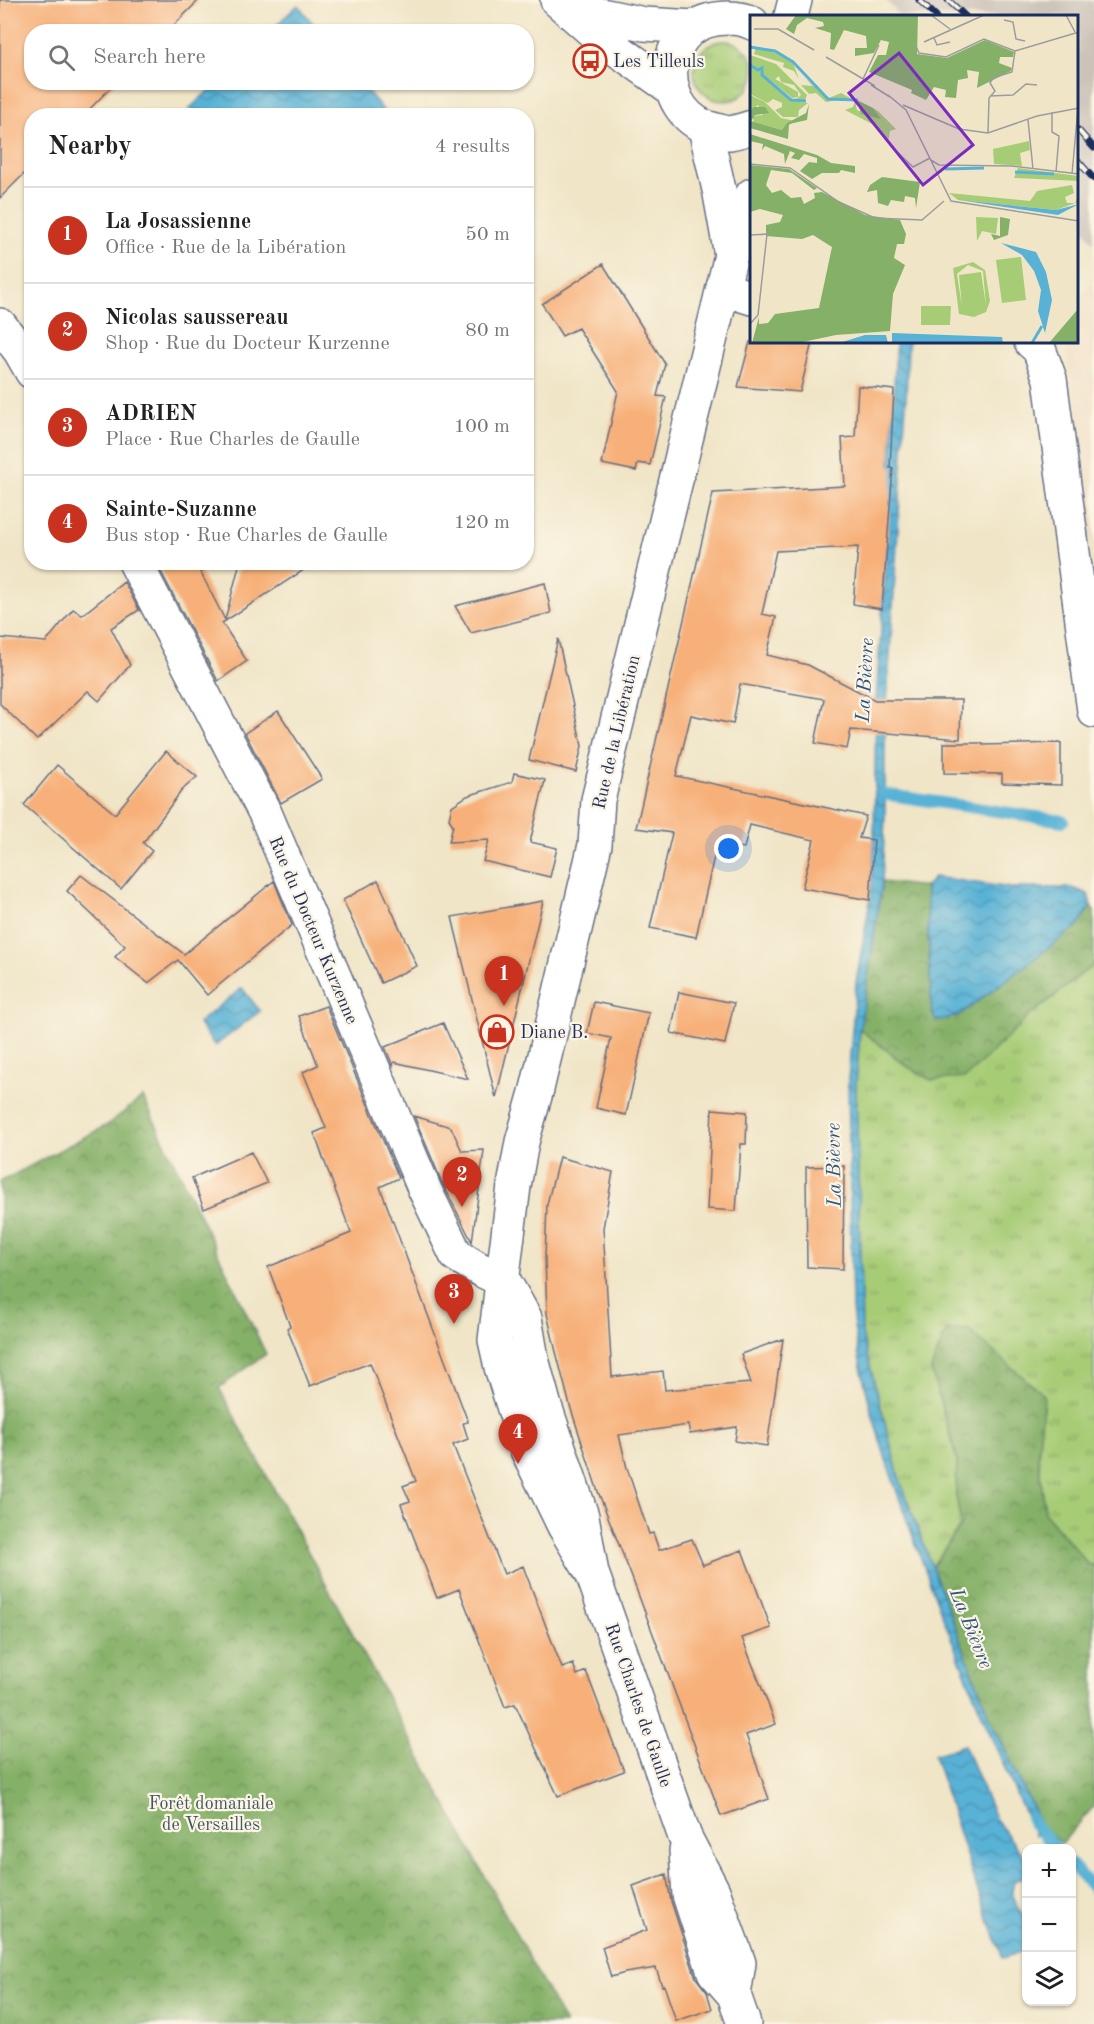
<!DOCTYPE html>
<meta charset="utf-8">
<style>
body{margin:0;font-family:"Old Standard TT",serif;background:#f2f2f2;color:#202124}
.controls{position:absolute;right:18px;bottom:18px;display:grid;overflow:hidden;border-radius:12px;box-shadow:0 2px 4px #0004}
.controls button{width:54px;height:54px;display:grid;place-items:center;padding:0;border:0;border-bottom:2px solid #e0e0e0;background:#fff;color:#202124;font:30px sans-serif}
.you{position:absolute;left:729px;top:849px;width:21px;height:21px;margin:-15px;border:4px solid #fff;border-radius:50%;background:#1a73e8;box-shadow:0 0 0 9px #1a73e833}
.badge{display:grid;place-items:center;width:39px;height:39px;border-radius:50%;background:#c8321e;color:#fff;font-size:20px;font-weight:700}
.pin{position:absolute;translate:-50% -50px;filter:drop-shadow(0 2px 3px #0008)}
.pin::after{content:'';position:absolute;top:32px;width:21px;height:18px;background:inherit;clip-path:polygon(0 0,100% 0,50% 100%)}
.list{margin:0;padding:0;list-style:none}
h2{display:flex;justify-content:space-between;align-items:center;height:78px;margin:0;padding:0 24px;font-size:26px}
h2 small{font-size:20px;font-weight:400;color:#757577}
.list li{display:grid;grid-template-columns:39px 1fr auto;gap:18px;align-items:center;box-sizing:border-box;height:96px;padding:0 24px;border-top:2px solid #e0e0e0}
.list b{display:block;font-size:22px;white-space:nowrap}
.list p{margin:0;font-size:20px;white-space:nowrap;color:#757577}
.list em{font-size:20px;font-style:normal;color:#757577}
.icon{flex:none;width:33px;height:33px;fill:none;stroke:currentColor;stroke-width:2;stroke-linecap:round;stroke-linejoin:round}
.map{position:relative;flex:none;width:1094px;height:2024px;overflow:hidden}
.search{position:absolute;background:#fff;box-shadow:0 2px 4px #0004;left:24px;top:24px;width:510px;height:66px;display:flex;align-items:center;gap:15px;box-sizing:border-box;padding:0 21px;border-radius:24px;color:#757577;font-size:22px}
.panel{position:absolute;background:#fff;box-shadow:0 2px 4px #0004;left:24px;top:108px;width:510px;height:462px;border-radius:24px}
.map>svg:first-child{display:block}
</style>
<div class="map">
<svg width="1094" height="2024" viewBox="0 0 1094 2024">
<defs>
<pattern id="grass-tufts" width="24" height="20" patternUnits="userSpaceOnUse" patternTransform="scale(1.5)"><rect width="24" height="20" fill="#a7cc76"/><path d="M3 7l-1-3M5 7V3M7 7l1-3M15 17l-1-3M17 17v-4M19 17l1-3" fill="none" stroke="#87a664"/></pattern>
<pattern id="forest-crowns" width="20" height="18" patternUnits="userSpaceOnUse" patternTransform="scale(1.5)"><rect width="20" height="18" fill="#85b067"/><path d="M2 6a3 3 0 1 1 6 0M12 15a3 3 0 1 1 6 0" fill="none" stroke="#6c9058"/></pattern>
<pattern id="water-waves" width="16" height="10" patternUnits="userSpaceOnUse" patternTransform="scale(1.5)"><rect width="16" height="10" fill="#59b2d6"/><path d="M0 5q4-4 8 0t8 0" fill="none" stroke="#4991b1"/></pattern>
</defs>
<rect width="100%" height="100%" fill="#fcf5e5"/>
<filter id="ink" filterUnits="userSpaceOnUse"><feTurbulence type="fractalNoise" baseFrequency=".0167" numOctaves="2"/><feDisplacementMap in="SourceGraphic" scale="12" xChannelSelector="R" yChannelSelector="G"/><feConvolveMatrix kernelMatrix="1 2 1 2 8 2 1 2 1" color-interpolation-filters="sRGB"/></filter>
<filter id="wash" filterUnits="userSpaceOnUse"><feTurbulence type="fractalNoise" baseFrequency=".008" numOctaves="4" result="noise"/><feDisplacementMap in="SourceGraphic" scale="24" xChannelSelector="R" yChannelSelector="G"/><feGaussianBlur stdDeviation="1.35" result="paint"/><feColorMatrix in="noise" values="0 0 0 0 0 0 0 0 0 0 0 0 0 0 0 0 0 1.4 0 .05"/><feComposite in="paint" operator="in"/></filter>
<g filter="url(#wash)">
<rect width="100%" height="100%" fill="#f0e5c7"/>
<!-- built -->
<path fill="#edd7bb" d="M 1094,284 L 1094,564 L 1065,342 L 1078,342 L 1078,295 Z"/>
<!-- industrial -->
<path fill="#ccc2b9" d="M 886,0 L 1094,0 L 1094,243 L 1078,223 L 1078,16 L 900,16 Z"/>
<!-- grass -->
<path fill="url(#grass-tufts)" stroke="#617e6a" stroke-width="1.5" d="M694 71a30 30 0 1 1 60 0a30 30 0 1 1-60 0Z
M 1094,964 L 1094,1566 L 1088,1564 L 1045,1513 L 1038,1456 L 1044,1395 L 931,1369 L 957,1460 L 956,1495 L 961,1525 L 932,1567 L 899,1477 L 862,1335 L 856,1085 L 860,1029 L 908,1067 L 1029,1016 Z"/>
<!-- forest -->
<path fill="url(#forest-crowns)" stroke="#507062" stroke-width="1.5" d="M 882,882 L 926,887 L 932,1012 L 936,1020 L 1078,926 L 1091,906 L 1094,911 L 1094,964 L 1029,1016 L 965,1078 L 931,1080 L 908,1067 L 860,1029 Z
M 143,1097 L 266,1354 L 219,1388 L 565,2024 L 0,2024 L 0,1182 L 107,1125 Z
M 967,1329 L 1044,1395 L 1038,1456 L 1045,1513 L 1088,1564 L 1094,1566 L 1094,1806 L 1062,1843 L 1041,1826 L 989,1715 L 932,1567 L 961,1525 L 956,1495 L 957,1460 L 931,1369 L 946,1331 Z"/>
<!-- water -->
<path fill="url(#water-waves)" stroke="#3a709a" stroke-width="1.5" d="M 298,5 L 319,31 L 270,31 Z
M 360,82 L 387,115 L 194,116 L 189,109 L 217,83 Z
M 896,342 L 908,342 L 906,403 L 885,733 L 885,816 L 882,882 L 860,1029 L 856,1085 L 862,1335 L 899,1477 L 932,1567 L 989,1715 L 1041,1826 L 1035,1836 C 991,1740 952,1644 916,1545 C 888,1469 860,1390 852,1309 L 848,1080 L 856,983 L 870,900 L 874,840 L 876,700 L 887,546 Z
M 934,877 L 1011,888 L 1073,888 L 1088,894 L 1091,906 L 1078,926 L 958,1016 L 936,1021 L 932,1012 L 926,887 Z
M 242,988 L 260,1011 L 215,1046 L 198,1023 Z
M 964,1745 L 995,1818 L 1026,1860 L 1026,1880 L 1021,1878 L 1014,1881 L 1012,1891 L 1018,1908 L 1026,1919 L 1026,1950 L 1003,1958 L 974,1880 L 934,1755 Z"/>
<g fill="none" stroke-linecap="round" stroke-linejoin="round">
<!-- stream -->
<path stroke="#59b2d6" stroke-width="12" d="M 883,794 L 1063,821
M 1031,1817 L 1034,1824 L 1056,1848
M 1072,1865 L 1094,1889"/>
</g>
<g id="blocks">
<!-- building -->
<path fill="#f7b079" d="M 0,0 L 199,0 L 167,32 L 32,32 L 32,82 L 116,82 L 83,116 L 32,116 L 32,166 L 0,198 Z
M 603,264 L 665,364 L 657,396 L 666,397 L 650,465 L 638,463 L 636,471 L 602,464 L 618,391 L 578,328 L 562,336 L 542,304 Z
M 750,342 L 812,342 L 800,392 L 738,387 Z
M 858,386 L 894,390 L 890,468 L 893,468 L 882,609 L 853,604 L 858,547 L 776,551 L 762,614 L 776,617 L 767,655 L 808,665 L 875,700 L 961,700 L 960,739 L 851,730 L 847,749 L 815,743 L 824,699 L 740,684 L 733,724 L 691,715 L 676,776 L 866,816 L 859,838 L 874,840 L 870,900 L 802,888 L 814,840 L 750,825 L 744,848 L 717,843 L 696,937 L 650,928 L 672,833 L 636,828 L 713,493 L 845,486 L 842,438 L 855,437 Z
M 156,562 L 215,562 L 200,571 L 225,620 L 240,562 L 316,562 L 222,623 L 247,661 L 218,681 Z
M 124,582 L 139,610 L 111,628 L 130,665 L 99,701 L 88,691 L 37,740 L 0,704 L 0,638 L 46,642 L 73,609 L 82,615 Z
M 545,583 L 551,613 L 471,633 L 455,606 Z
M 558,639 L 582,746 L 576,772 L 529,760 Z
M 278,711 L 322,779 L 281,803 L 245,733 Z
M 944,743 L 983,743 L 983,745 L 1061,743 L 1061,785 L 1002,783 L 1002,774 L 944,773 Z
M 166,751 L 197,777 L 182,790 L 143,843 L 152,851 L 121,889 L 24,805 L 57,765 L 115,814 Z
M 514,773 L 545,780 L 530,842 L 557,848 L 550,877 L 483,861 L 489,840 L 449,842 L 453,825 L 449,819 L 452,806 L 467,796 L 512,782 Z
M 81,875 L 184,954 L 274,881 L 292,925 L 207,995 L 178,960 L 148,983 L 115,957 L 125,946 L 67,891 Z
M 378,880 L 417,966 L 381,983 L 343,900 Z
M 543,901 L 522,989 L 496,1098 L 452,917 Z
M 679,992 L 734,1003 L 725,1044 L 671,1033 Z
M 594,1002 L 649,1013 L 626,1115 L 596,1108 L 611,1038 L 587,1033 Z
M 326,1006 L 399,1178 L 380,1187 L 468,1422 L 463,1423 L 468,1439 L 453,1445 L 504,1574 L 523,1566 L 562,1668 L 573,1664 L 577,1675 L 586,1671 L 624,1771 L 558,1796 L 515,1704 L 505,1707 L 459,1589 L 437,1598 L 401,1504 L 410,1501 L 403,1486 L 416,1481 L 370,1363 L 310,1386 L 287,1328 L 290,1326 L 268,1267 L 351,1233 L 314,1133 L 326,1128 L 303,1072 L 318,1065 L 299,1016 Z
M 443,1023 L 468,1079 L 394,1062 L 393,1066 L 385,1047 Z
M 712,1109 L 747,1112 L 746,1144 L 741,1144 L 736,1211 L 707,1209 Z
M 414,1116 L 451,1127 L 462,1151 L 484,1150 L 472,1242 L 441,1180 Z
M 251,1152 L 267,1183 L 204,1209 L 192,1178 Z
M 559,1157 L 613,1172 L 603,1228 L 612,1377 L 663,1371 L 665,1390 L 751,1383 L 741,1354 L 783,1339 L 767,1446 L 735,1441 L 737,1427 L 690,1434 L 688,1425 L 619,1435 L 627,1468 L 649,1534 L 653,1533 L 659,1550 L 692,1539 L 703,1565 L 742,1550 L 771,1628 L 742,1638 L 776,1724 L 746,1735 L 769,1799 L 721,1816 L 631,1575 L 597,1489 L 570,1406 L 555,1348 L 547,1314 L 545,1259 L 547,1204 Z
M 844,1166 L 843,1269 L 807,1267 L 806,1167 Z
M 666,1874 L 671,1901 L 696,1978 L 707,1992 L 712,2009 L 676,2021 L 664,1985 L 662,1986 L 656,1968 L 625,1973 L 611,1977 L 602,1947 L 647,1930 L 633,1886 Z"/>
</g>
</g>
<g filter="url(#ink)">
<use href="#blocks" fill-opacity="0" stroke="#666f83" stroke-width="1.5"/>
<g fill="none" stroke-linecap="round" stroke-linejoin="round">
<!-- minor casing -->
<g stroke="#666f83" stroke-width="36">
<path id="minor" d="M 723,289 L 752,298
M 0,325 L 20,351 L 32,372
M 1031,342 L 1039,349 L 1050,379 L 1094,711
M 135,562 L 265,813 L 424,1188 L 456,1255 L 479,1269 L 504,1281"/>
</g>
<!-- secondary casing -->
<g stroke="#666f83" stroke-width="36">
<path id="secondary" d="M 557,0 L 598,36 L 671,88
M 568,8 L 644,24 L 694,27
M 791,16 L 795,0
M 752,23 C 740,17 729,17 716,19 C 655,28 656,118 716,130 C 720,131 725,133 730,133 C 737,132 745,129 752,127
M 705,128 L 720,194 L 731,255
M 504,1281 L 525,1318 L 532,1359 L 544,1403 L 582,1516 L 592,1573 L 685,1837 L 713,1891 L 739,1963 L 734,1995
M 592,1573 L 564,1526 L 527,1450 L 501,1367 L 495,1340 L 514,1186 L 522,1142 L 537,1089 L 595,845 L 598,800 L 731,255 L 740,237 L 752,195
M 686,1851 L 689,1895 L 714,1972 L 734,1995 L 744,2024"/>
</g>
<!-- minor -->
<use href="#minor" stroke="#fff" stroke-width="33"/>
<!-- secondary -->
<use href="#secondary" stroke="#fff" stroke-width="33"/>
<!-- rail casing -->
<g stroke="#1b2f5e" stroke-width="7">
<path id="rail" d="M 919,0 L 936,16
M 948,0 L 965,16
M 1078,130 L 1094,148
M 1078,161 L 1094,179"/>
</g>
<!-- rail -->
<use href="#rail" stroke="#fcf5e5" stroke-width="4.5" stroke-dasharray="14" stroke-linecap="butt"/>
</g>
</g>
<!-- icons -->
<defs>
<g id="bus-ring" transform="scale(1.725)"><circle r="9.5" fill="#fcf5e5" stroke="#c8321e" stroke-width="1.5"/><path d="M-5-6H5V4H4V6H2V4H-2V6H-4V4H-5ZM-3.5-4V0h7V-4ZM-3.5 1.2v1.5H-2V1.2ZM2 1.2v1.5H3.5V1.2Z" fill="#c8321e"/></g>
<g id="shop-ring" transform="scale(1.725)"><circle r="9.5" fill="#fcf5e5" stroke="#c8321e" stroke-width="1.5"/><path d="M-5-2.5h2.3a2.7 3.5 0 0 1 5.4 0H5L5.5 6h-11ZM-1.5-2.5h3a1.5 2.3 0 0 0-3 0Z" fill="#c8321e"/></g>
</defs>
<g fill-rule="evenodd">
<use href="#bus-ring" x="590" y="61"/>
<use href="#shop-ring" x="497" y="1032"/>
</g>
<g text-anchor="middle" stroke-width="4.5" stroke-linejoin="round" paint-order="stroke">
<!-- poi labels -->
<g font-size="18" fill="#1b2f5e" stroke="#fcf5e5" text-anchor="start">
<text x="613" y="67">Les Tilleuls</text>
<text x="520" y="1038">Diane B.</text>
</g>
<!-- street labels -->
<g font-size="18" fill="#1b2f5e" stroke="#fcf5e5">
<text transform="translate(616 732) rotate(-77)" y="6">Rue de la Libération</text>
<text transform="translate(314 930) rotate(67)" y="6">Rue du Docteur Kurzenne</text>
<text transform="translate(639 1705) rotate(71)" y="6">Rue Charles de Gaulle</text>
</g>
<!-- park labels -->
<g font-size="18" fill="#3e5664" stroke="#fcf5e5">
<text x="211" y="1809">Forêt domaniale<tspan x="211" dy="21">de Versailles</tspan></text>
</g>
<!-- water labels -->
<g font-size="20" font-style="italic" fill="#2e5682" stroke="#fcf5e5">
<text transform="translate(864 680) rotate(-87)" y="7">La Bièvre</text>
<text transform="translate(833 1165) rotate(-91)" y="7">La Bièvre</text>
<text transform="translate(972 1628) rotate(68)" y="7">La Bièvre</text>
</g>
</g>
<!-- overview -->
<g transform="translate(750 15)">
<rect width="328" height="328" fill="#f0e5c7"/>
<path d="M 6,33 L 27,38 L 43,48 L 49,64 L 44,56 L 33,52 L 34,48 L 4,39 ZM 0,40 L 26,49 L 57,80 L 55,85 L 45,85 L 51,80 L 44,70 L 31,67 L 29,61 L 25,64 L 48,77 L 48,82 L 42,83 L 19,64 L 42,86 L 58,88 L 49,95 L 48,102 L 33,102 L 25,95 L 32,92 L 32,88 L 23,84 L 18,88 L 0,79 ZM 54,63 L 79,83 L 91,78 L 100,83 L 76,87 L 66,78 L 59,79 L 51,70 L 63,71 ZM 0,80 L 15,87 L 31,103 L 45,106 L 32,115 L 4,107 L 2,101 L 13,100 L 8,90 L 0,96 ZM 105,86 L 107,95 L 123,102 L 126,99 L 123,93 L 128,96 L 146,114 L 140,116 L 138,128 L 124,110 L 95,95 L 103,92 ZM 279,126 L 280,135 L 270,138 L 272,151 L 244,149 L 243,134 ZM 268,153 L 328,161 L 329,166 L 264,163 ZM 322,170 L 324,178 L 315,182 L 317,188 L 325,188 L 328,182 L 328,187 L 306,195 L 208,185 L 199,178 L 280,186 L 287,176 Z" fill="#a7cc76"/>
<path d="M 46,0 L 168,0 L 167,39 L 197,43 L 235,25 L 264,37 L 263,42 L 250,42 L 249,48 L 262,53 L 261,56 L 227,73 L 229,57 L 217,55 L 218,63 L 208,65 L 206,83 L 195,82 L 196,75 L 184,72 L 176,85 L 161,78 L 162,75 L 119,57 L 128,40 L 136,40 L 139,27 L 131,25 L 124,38 L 105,41 L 105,33 L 117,33 L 116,21 L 94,15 L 84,35 L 80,34 L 81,18 L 65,13 L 74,11 L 73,7 L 57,3 L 47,10 L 44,19 L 36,14 ZM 107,85 L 123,93 L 131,104 L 111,99 ZM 59,89 L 57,105 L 39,109 L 38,124 L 0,113 L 0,96 L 4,92 L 15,92 L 19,98 L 5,100 L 1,106 L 32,115 L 37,108 L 56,98 ZM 0,119 L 67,140 L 81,148 L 105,151 L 105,158 L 91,155 L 89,158 L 72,158 L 62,164 L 50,156 L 59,147 L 67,148 L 67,143 L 54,139 L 49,145 L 41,143 L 45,138 L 40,136 L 35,149 L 34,139 L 15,131 L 12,135 L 13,129 L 0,126 ZM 0,150 L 39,154 L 67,173 L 64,175 L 42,158 L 21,155 L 16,170 L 22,178 L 31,175 L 41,183 L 51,182 L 54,189 L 65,183 L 64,178 L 72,177 L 115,200 L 150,205 L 156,219 L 154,229 L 147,229 L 144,243 L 155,250 L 143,279 L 140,316 L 86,320 L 48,328 L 2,328 L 9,302 L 9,309 L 18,308 L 25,299 L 69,293 L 82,232 L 63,220 L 52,224 L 16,221 L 16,210 L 30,207 L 33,200 L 10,194 L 0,197 ZM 132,162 L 170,167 L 166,193 L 165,183 L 155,181 L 154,187 L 141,185 L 138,191 L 128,188 L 127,175 L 117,177 L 120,170 ZM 250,202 L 260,204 L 258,220 L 244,225 L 241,219 L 250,221 ZM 328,294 L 328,328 L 299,328 Z" fill="#85b067"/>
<path d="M 226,202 L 248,203 L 246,219 L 232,216 L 227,226 Z" fill="#a7cc76"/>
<path d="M 271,242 L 276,285 L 252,288 L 246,245 ZM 223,247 L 235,255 L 240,286 L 236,297 L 224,302 L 209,299 L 203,253 ZM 218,250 L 233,256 L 236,291 L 231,257 L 209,260 L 212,292 L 207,259 ZM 171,291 L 201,291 L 200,310 L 171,310 Z" fill="#a7cc76" fill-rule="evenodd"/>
<path d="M 209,185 L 306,195 L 329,189 L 308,200 ZM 251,228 L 286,237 L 296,257 L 302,285 L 295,318 L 288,296 L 291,275 L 284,256 L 272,240 ZM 142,318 L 252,322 L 253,328 L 142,328 ZM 115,320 L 136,320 L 138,328 L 89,328 Z" fill="#59b2d6"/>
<path fill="none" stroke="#59b2d6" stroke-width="3" d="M 0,32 L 25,36 L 43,47 L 78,84 L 108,85M 0,50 L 8,55 L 12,53 L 12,60 L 41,85 L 56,86M 195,154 L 234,153M 265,157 L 304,159M 282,328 L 292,311"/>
<path fill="none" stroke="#9b9c9d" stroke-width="1.5" d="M 181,0 L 200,14M 316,0 L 325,17M 254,5 L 263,7 L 266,24 L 275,26M 4,14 L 28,14 L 64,35M 184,23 L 187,30 L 200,27M 174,27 L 234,0M 166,31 L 169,38 L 196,42 L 234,24 L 265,36 L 329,17M 76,42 L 125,71M 113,64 L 129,30M 121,70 L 140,82M 138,80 L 156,95 L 201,186 L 329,206M 240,81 L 263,80 L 276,69 L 287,70M 153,90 L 209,114 L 238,118 L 287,101 L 329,93M 302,97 L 302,117 L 309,121 L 306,157M 278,105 L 283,154M 238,118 L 239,83 L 245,76 L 240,68 L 243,63 L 262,57 L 265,36M 141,131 L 163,152 L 180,143M 181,145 L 189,150 L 261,151 L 329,159M 0,149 L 40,153 L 89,187 L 125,203 L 172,205 L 194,186M 322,159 L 328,93M 0,220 L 17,219 L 8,300 L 0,309"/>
<path fill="#7b2cbf" fill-opacity="0.15" stroke="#7b2cbf" stroke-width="3" d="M 149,38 L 223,130 L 173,170 L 99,78 Z"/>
<rect width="328" height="328" fill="none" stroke="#1b2f5e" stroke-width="3"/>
</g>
</svg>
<div class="controls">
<button>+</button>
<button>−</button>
<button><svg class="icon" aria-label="layers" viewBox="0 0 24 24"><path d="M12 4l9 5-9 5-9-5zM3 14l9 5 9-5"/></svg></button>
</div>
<div class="you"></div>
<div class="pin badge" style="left:504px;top:1006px">1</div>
<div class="pin badge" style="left:462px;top:1207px">2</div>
<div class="pin badge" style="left:454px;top:1324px">3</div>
<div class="pin badge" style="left:518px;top:1464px">4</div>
<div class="search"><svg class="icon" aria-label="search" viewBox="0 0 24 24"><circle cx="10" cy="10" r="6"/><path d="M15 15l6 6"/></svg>Search here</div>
<section class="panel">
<h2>Nearby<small>4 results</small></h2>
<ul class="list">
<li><span class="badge">1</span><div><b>La Josassienne</b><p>Office · Rue de la Libération</p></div><em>50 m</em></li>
<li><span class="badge">2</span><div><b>Nicolas saussereau</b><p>Shop · Rue du Docteur Kurzenne</p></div><em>80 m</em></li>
<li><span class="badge">3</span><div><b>ADRIEN</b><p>Place · Rue Charles de Gaulle</p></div><em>100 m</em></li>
<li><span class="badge">4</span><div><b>Sainte-Suzanne</b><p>Bus stop · Rue Charles de Gaulle</p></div><em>120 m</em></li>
</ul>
</section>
</div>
